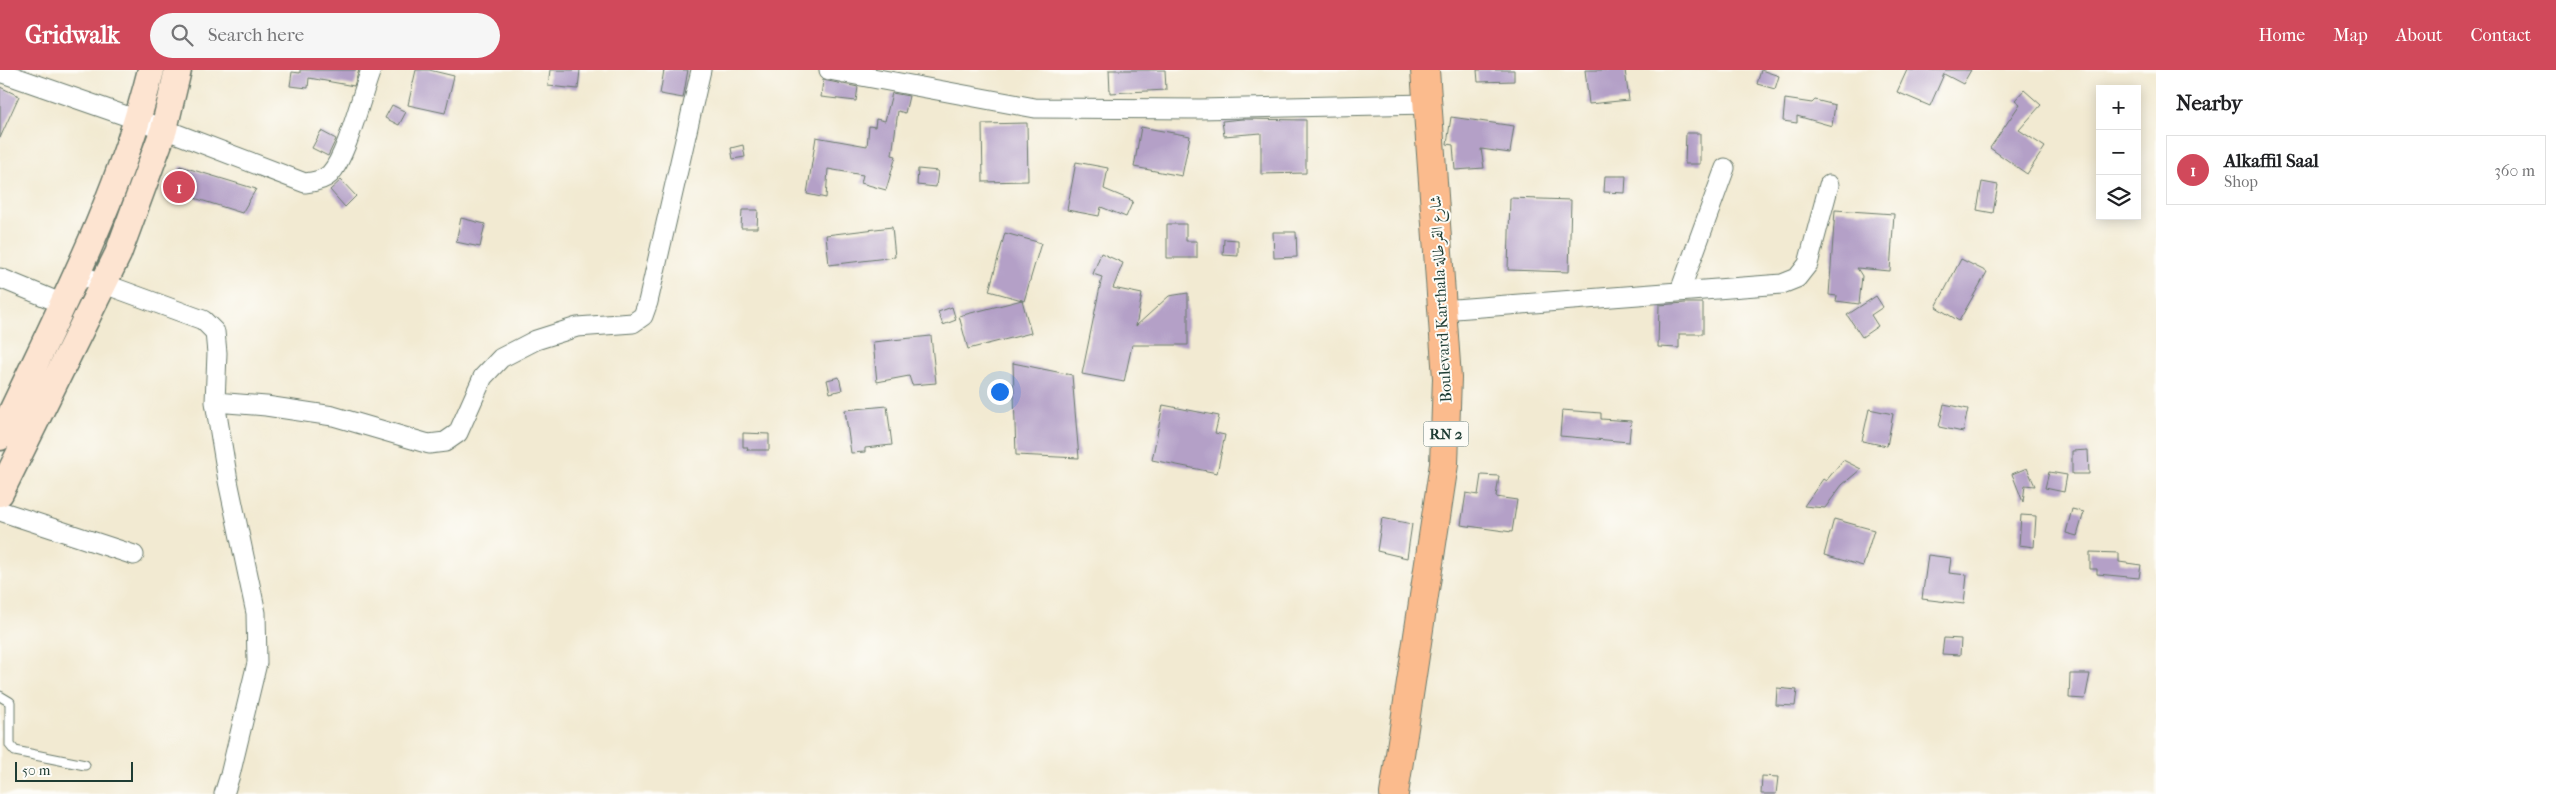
<!DOCTYPE html>
<meta charset="utf-8">
<style>
body{margin:0;font-family:"IM FELL French Canon",Amiri,serif;background:#f6f6f6;color:#202124}
.controls{position:absolute;right:15px;top:15px;display:grid;overflow:hidden;border-radius:0px;box-shadow:0 2px 12px #0003}
.controls button{width:45px;height:45px;display:grid;place-items:center;padding:0;border:0;border-bottom:1px solid #e0e0e0;background:#fff;color:#202124;font:25px sans-serif}
.scale{position:absolute;left:15px;bottom:12px;width:118px;box-sizing:border-box;padding-left:5px;border:2px solid #1f3d34;border-top:0;font-size:14px;line-height:18px;white-space:nowrap;color:#1f3d34;-webkit-text-stroke:4px #fdfcf7;paint-order:stroke}
.you{position:absolute;left:999px;top:321px;width:18px;height:18px;margin:-12px;border:4px solid #fff;border-radius:50%;background:#1a73e8;box-shadow:0 0 0 8px #1a73e833}
.badge{display:grid;place-items:center;width:32px;height:32px;border-radius:50%;background:#d1495b;color:#fff;font-size:16px;font-weight:700}
.pin{position:absolute;translate:-50% -50%;border:2px solid #fff;box-shadow:0 1px 5px #0006}
.list{margin:0;padding:0;list-style:none}
h2{display:flex;justify-content:space-between;align-items:center;height:65px;margin:0;padding:0 20px;font-size:21px}
h2 small{font-size:16px;font-weight:400;color:#757577}
.list li{display:grid;grid-template-columns:32px 1fr auto;gap:15px;align-items:center;box-sizing:border-box;height:70px;margin:0 10px 10px;padding:0 10px;border:1px solid #e0e0e0;border-radius:0px}
.list b{display:block;font-size:19px;white-space:nowrap}
.list p{margin:0;font-size:16px;white-space:nowrap;color:#757577}
.list em{font-size:16px;font-style:normal;color:#757577}
.icon{flex:none;width:28px;height:28px;fill:none;stroke:currentColor;stroke-width:2;stroke-linecap:round;stroke-linejoin:round}
.map{position:relative;flex:none;width:2156px;height:724px;overflow:hidden}
header{display:flex;align-items:center;gap:30px;box-sizing:border-box;height:70px;padding:0 25px;background:#d1495b;color:#fff}
header strong{font-size:24px}
nav{display:flex;gap:28px;margin-inline-start:auto;font-size:18px}
.search{width:350px;height:45px;background:#f6f6f6;display:flex;align-items:center;gap:12px;box-sizing:border-box;padding:0 18px;border-radius:28px;color:#757577;font-size:19px}
main{display:flex}
aside{flex:1;background:#fff}
.map>svg:first-child{display:block}
</style>
<header>
<strong>Gridwalk</strong>
<div class="search"><svg class="icon" aria-label="search" viewBox="0 0 24 24"><circle cx="10" cy="10" r="6"/><path d="M15 15l6 6"/></svg>Search here</div>
<nav><a>Home</a><a>Map</a><a>About</a><a>Contact</a></nav>
</header>
<main>
<div class="map">
<svg width="2156" height="724" viewBox="0 0 2156 724">
<rect width="100%" height="100%" fill="#fdfcf7"/>
<filter id="ink" filterUnits="userSpaceOnUse"><feTurbulence type="fractalNoise" baseFrequency=".02" numOctaves="2"/><feDisplacementMap in="SourceGraphic" scale="10" xChannelSelector="R" yChannelSelector="G"/><feConvolveMatrix kernelMatrix="1 2 1 2 8 2 1 2 1" color-interpolation-filters="sRGB"/></filter>
<filter id="wash" filterUnits="userSpaceOnUse"><feTurbulence type="fractalNoise" baseFrequency=".0096" numOctaves="4" result="noise"/><feDisplacementMap in="SourceGraphic" scale="20" xChannelSelector="R" yChannelSelector="G"/><feGaussianBlur stdDeviation="1.12" result="paint"/><feColorMatrix in="noise" values="0 0 0 0 0 0 0 0 0 0 0 0 0 0 0 0 0 1.4 0 .05"/><feComposite in="paint" operator="in"/></filter>
<g filter="url(#wash)">
<rect width="100%" height="100%" fill="#f2ead2"/>
<g id="blocks">
<!-- building -->
<path fill="#b4a0c7" d="M 300,0 L 359,0 L 354,16 L 309,8 L 308,18 L 290,16 L 292,2 L 300,3 Z
M 416,0 L 429,0 L 454,6 L 445,43 L 408,35 Z
M 550,0 L 580,0 L 578,19 L 548,16 Z
M 664,0 L 688,0 L 683,28 L 660,24 Z
M 1109,0 L 1165,0 L 1166,20 L 1110,23 Z
M 1477,0 L 1514,0 L 1514,11 L 1478,12 Z
M 1585,0 L 1625,0 L 1629,30 L 1589,34 Z
M 1761,0 L 1779,6 L 1775,19 L 1757,14 Z
M 1907,0 L 1971,0 L 1963,14 L 1944,4 L 1930,36 L 1897,22 Z
M 823,10 L 858,17 L 856,31 L 821,27 Z
M 0,17 L 19,26 L 0,68 Z
M 2024,20 L 2041,35 L 2019,60 L 2045,77 L 2027,104 L 1990,78 L 2020,34 L 2015,30 Z
M 892,23 L 909,26 L 905,43 L 898,41 L 892,85 L 896,86 L 886,120 L 861,113 L 863,105 L 828,99 L 826,128 L 807,124 L 816,67 L 867,76 L 869,56 L 875,57 L 876,49 L 885,51 Z
M 1785,29 L 1812,33 L 1815,30 L 1835,35 L 1832,56 L 1797,46 L 1797,53 L 1783,51 Z
M 392,35 L 406,42 L 399,55 L 385,48 Z
M 1451,47 L 1514,56 L 1510,83 L 1481,79 L 1484,98 L 1455,100 L 1453,75 L 1447,74 Z
M 1242,49 L 1306,50 L 1306,103 L 1261,104 L 1261,63 L 1224,66 L 1222,51 Z
M 1027,53 L 1028,111 L 983,112 L 982,54 Z
M 1141,57 L 1190,66 L 1182,106 L 1134,97 Z
M 321,61 L 336,69 L 328,86 L 312,78 Z
M 1686,63 L 1700,63 L 1700,94 L 1685,94 Z
M 743,75 L 745,87 L 733,89 L 731,78 Z
M 1076,92 L 1108,98 L 1104,119 L 1133,131 L 1126,147 L 1101,137 L 1099,146 L 1067,140 Z
M 180,96 L 256,119 L 242,143 L 172,121 Z
M 918,99 L 938,101 L 936,117 L 917,115 Z
M 1605,106 L 1626,106 L 1625,123 L 1604,122 Z
M 341,110 L 356,126 L 345,137 L 330,120 Z
M 1982,112 L 1998,115 L 1993,143 L 1977,140 Z
M 1510,128 L 1571,130 L 1569,202 L 1508,200 Z
M 742,140 L 758,140 L 757,158 L 741,158 Z
M 1835,140 L 1894,144 L 1890,201 L 1857,198 L 1862,206 L 1859,234 L 1836,231 L 1837,226 L 1829,225 Z
M 461,148 L 485,154 L 480,177 L 456,172 Z
M 1167,154 L 1186,154 L 1186,171 L 1197,171 L 1197,188 L 1167,188 Z
M 892,157 L 895,187 L 829,195 L 826,165 Z
M 1273,162 L 1296,162 L 1297,187 L 1274,188 Z
M 1005,163 L 1041,173 L 1024,231 L 1022,230 L 1031,263 L 968,279 L 959,246 L 1022,230 L 989,221 Z
M 1224,169 L 1238,170 L 1238,186 L 1223,185 Z
M 1101,183 L 1123,193 L 1113,218 L 1142,224 L 1136,256 L 1169,226 L 1188,223 L 1188,275 L 1132,275 L 1124,312 L 1082,304 L 1102,207 L 1093,204 Z
M 1961,189 L 1987,202 L 1959,251 L 1936,237 Z
M 1876,226 L 1883,237 L 1871,245 L 1878,256 L 1862,267 L 1847,245 Z
M 1685,233 L 1703,233 L 1703,264 L 1679,264 L 1679,278 L 1658,277 L 1659,235 Z
M 952,237 L 956,250 L 943,255 L 938,242 Z
M 931,266 L 936,313 L 912,315 L 909,306 L 877,312 L 873,272 Z
M 1013,293 L 1072,305 L 1079,388 L 1016,385 Z
M 839,307 L 842,320 L 830,323 L 827,310 Z
M 1944,334 L 1968,339 L 1963,362 L 1939,357 Z
M 1163,335 L 1219,346 L 1215,363 L 1225,365 L 1217,403 L 1152,390 Z
M 887,336 L 892,375 L 865,378 L 865,382 L 851,383 L 845,340 Z
M 1869,339 L 1893,344 L 1887,376 L 1862,371 Z
M 1562,340 L 1601,343 L 1601,349 L 1631,351 L 1629,372 L 1560,366 Z
M 743,363 L 769,364 L 769,380 L 747,380 L 748,377 L 743,377 Z
M 2088,380 L 2089,404 L 2072,404 L 2072,381 Z
M 1843,390 L 1861,399 L 1842,415 L 1825,438 L 1804,436 L 1823,409 L 1826,411 Z
M 2027,398 L 2035,416 L 2025,415 L 2023,432 L 2012,404 Z
M 2049,402 L 2067,405 L 2064,422 L 2045,418 Z
M 1481,405 L 1499,406 L 1496,427 L 1517,430 L 1512,462 L 1461,455 L 1466,423 L 1478,425 Z
M 2072,439 L 2084,442 L 2077,466 L 2066,463 Z
M 2021,445 L 2036,446 L 2034,477 L 2019,475 Z
M 1382,448 L 1412,454 L 1407,488 L 1377,481 Z
M 1834,449 L 1874,460 L 1863,496 L 1824,485 Z
M 2090,482 L 2119,483 L 2119,492 L 2141,495 L 2139,508 L 2097,504 L 2097,499 L 2090,499 Z
M 1928,485 L 1951,488 L 1949,503 L 1967,505 L 1964,534 L 1922,529 Z
M 1944,568 L 1961,569 L 1960,585 L 1942,584 Z
M 2070,604 L 2090,604 L 2085,629 L 2069,628 Z
M 1777,618 L 1797,620 L 1795,636 L 1776,635 Z
M 1762,706 L 1778,707 L 1776,724 L 1761,724 Z"/>
</g>
</g>
<g filter="url(#ink)">
<use href="#blocks" fill-opacity="0" stroke="#697a6b" stroke-width="1"/>
<g fill="none" stroke-linecap="round" stroke-linejoin="round">
<!-- service casing -->
<g stroke="#697a6b" stroke-width="11">
<path id="service" d="M 0,626 L 10,632 L 10,675 L 15,681 L 85,695"/>
</g>
<!-- minor casing -->
<g stroke="#697a6b" stroke-width="21">
<path id="minor" d="M 829,0 L 1035,38 L 1200,39 L 1428,34
M 0,2 L 164,59 L 305,113 C 314,112 324,110 330,104 C 347,86 361,26 371,0
M 77,204 L 203,250 L 215,262 L 217,283 L 215,332 L 228,411 L 256,543 L 257,593 L 230,705 L 224,724
M 0,208 L 63,234
M 1680,221 L 1725,98
M 1442,240 L 1782,214 L 1797,208 L 1808,194 L 1829,115
M 215,332 L 266,336 L 333,346 L 429,374 L 445,372 L 458,363 L 483,307 L 501,288 L 536,270 L 577,257 L 633,253 L 643,246 L 648,232 L 701,0
M 0,441 L 134,485"/>
</g>
<!-- secondary casing -->
<g stroke="#697a6b" stroke-width="29">
<path id="secondary" d="M 0,367 C 56,247 119,129 151,0
M 0,423 L 118,184 L 164,59 L 178,0"/>
</g>
<!-- primary casing -->
<g stroke="#697a6b" stroke-width="30">
<path id="primary" d="M 1394,724 L 1444,394 L 1447,308 L 1425,0"/>
</g>
<!-- service -->
<use href="#service" stroke="#fff" stroke-width="9"/>
<!-- minor -->
<use href="#minor" stroke="#fff" stroke-width="19"/>
<!-- secondary -->
<use href="#secondary" stroke="#fde4d1" stroke-width="26"/>
<!-- primary -->
<use href="#primary" stroke="#fbbb8d" stroke-width="28"/>
</g>
</g>
<g text-anchor="middle" stroke-width="4" stroke-linejoin="round" paint-order="stroke">
<!-- shield labels -->
<rect fill="#fdfcf7" stroke="#62766e" stroke-width="1" x="1423.5" y="351.5" width="45" height="25" rx="4"/>
<g font-size="15" font-weight="bold" fill="#1f3d34">
<text x="1446" y="369">RN 2</text>
</g>
<!-- street labels -->
<g font-size="16" fill="#1f3d34" stroke="#fdfcf7">
<text transform="translate(1440 229) rotate(-93)" y="6">Boulevard Karthala شارع القرطالة</text>
</g>
</g>
</svg>
<div class="controls">
<button>+</button>
<button>−</button>
<button><svg class="icon" aria-label="layers" viewBox="0 0 24 24"><path d="M12 4l9 5-9 5-9-5zM3 14l9 5 9-5"/></svg></button>
</div>
<div class="scale">50 m</div>
<div class="you"></div>
<div class="pin badge" style="left:179px;top:117px">1</div>
</div>
<aside>
<h2>Nearby<small></small></h2>
<ul class="list">
<li><span class="badge">1</span><div><b>Alkaffil Saal</b><p>Shop</p></div><em>360 m</em></li>
</ul>
</aside>
</main>
